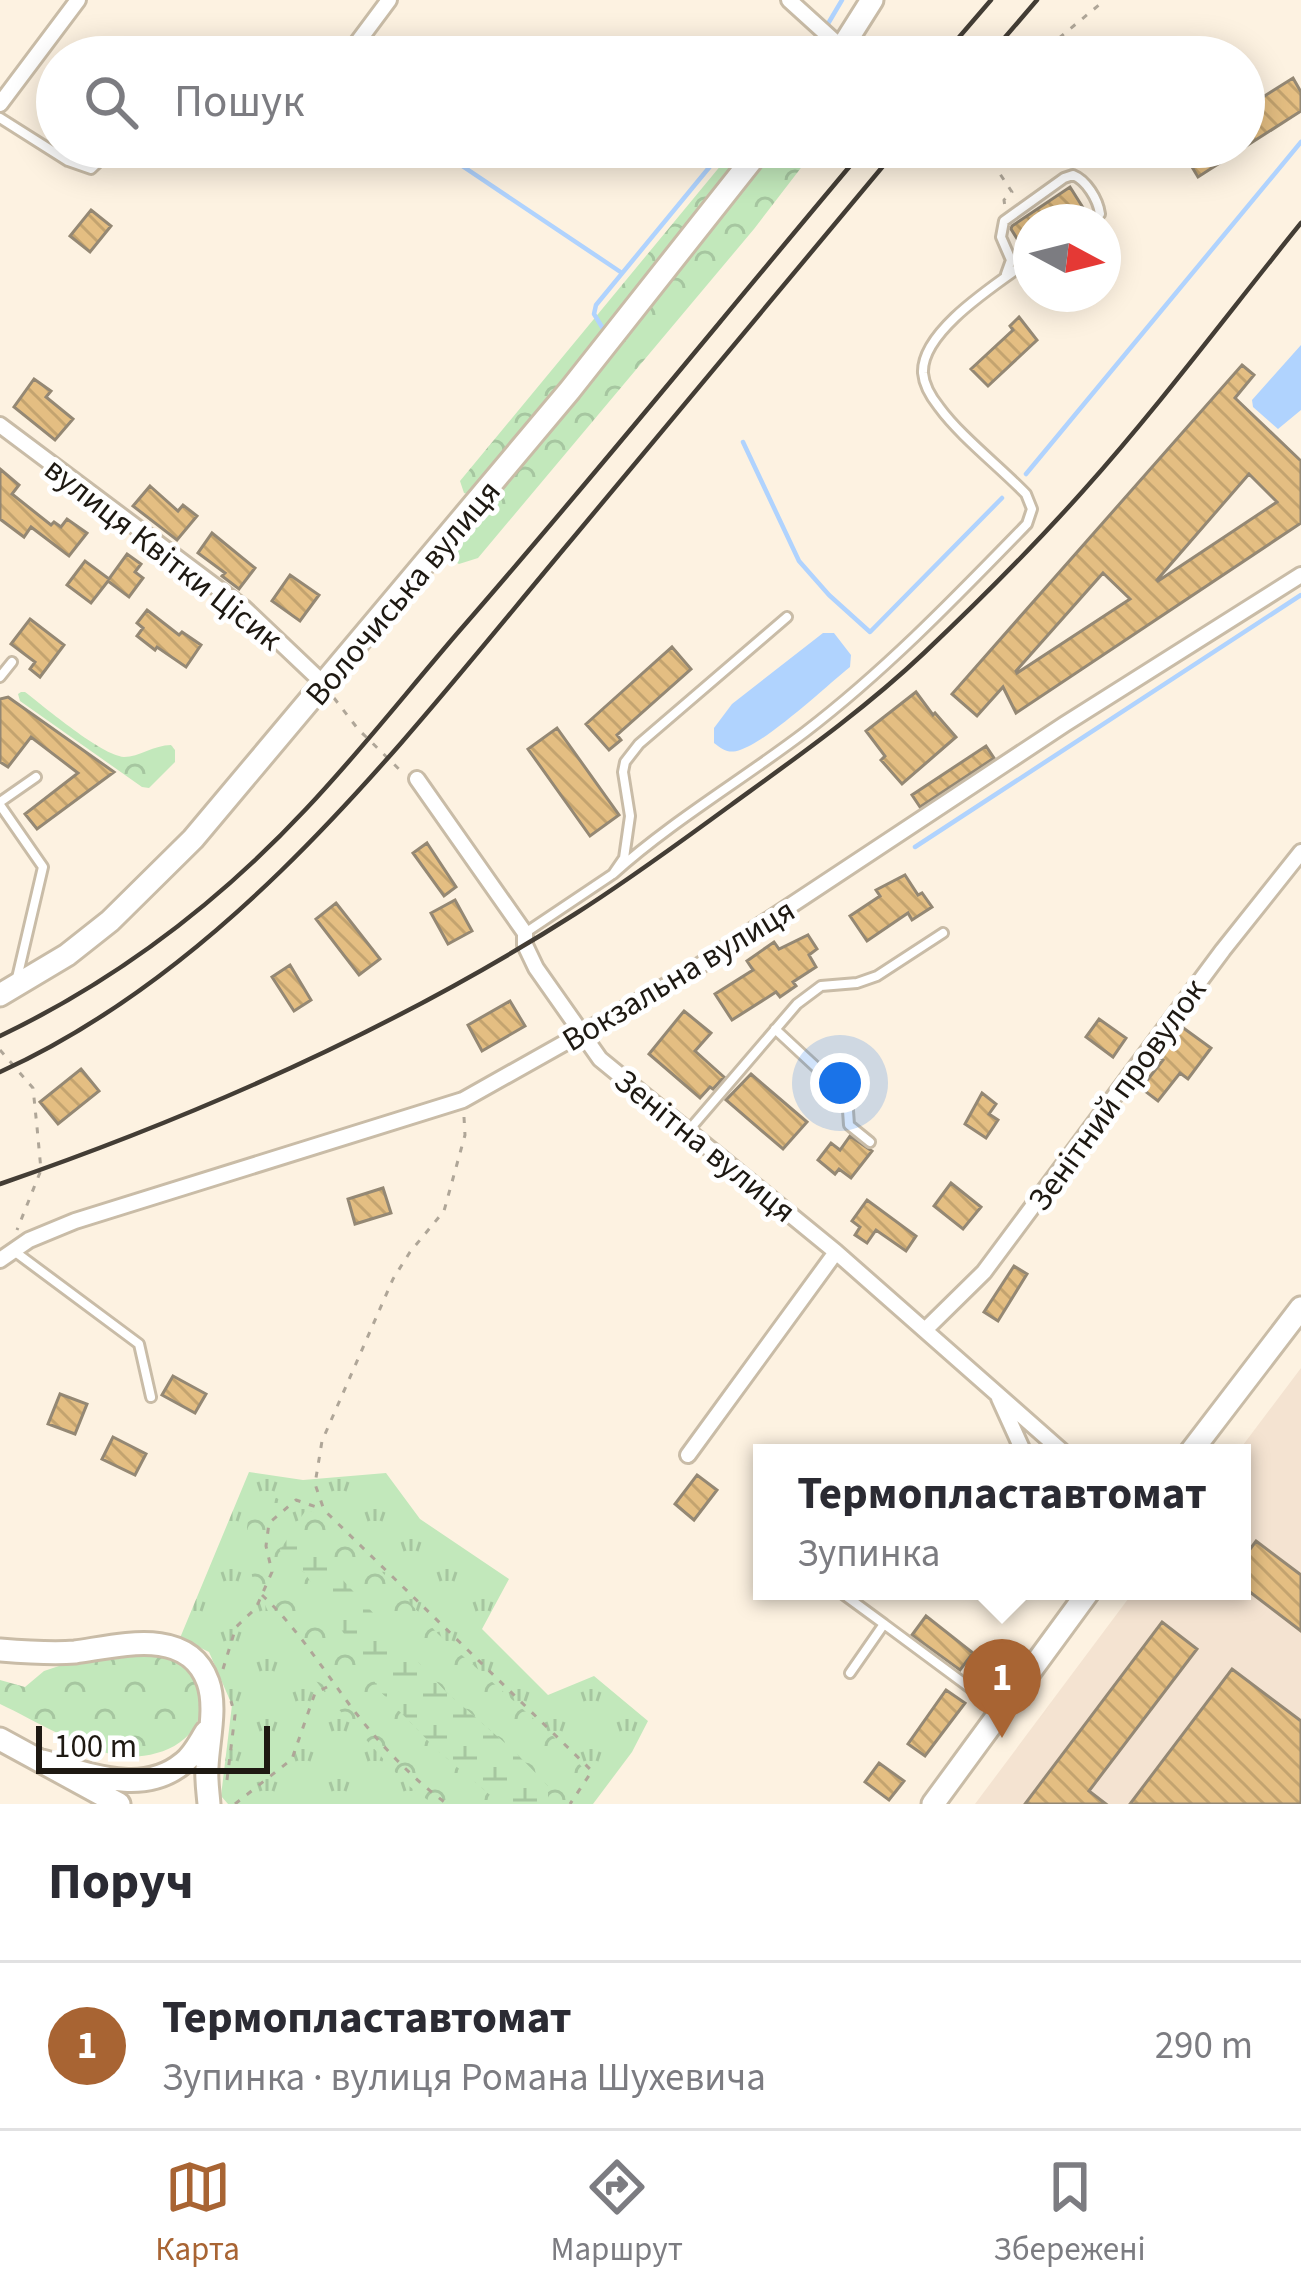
<!DOCTYPE html>
<html lang="uk">
<meta charset="utf-8">
<style>
body{margin:0;font-family:"Source Sans 3",sans-serif;background:#f2f2f3;color:#2b2b33}
.compass{position:absolute;left:1013px;top:204px;width:108px;height:108px;border-radius:50%;background:#fff;box-shadow:0 6px 30px #0003;rotate:97deg}
.scale{position:absolute;left:36px;bottom:30px;width:234px;box-sizing:border-box;padding-left:12px;border:6px solid #1e1912;border-top:0;font-size:33px;line-height:42px;white-space:nowrap;color:#1e1912;-webkit-text-stroke:9px #fff;paint-order:stroke}
.you{position:absolute;left:840px;top:1083px;width:42px;height:42px;margin:-30px;border:9px solid #fff;border-radius:50%;background:#1a73e8;box-shadow:0 0 0 18px #1a73e833}
.badge{display:grid;place-items:center;width:78px;height:78px;border-radius:50%;background:#a86433;color:#fff;font-size:39px;font-weight:700}
.pin{position:absolute;translate:-50% -99px;filter:drop-shadow(0 3px 6px #0008)}
.pin::after{content:'';position:absolute;top:63px;width:42px;height:36px;background:inherit;clip-path:polygon(0 0,100% 0,50% 100%)}
.popup{position:absolute;left:753px;top:1444px;width:498px;height:156px;box-sizing:border-box;display:grid;place-content:center;border-radius:0px;background:#fff;filter:drop-shadow(0 3px 9px #0005);font-size:39px;white-space:nowrap;color:#7c7c81}
.popup b{font-size:45px;color:#2b2b33}
.popup::after{content:'';position:absolute;left:50%;top:100%;margin-left:-24px;border:24px solid transparent;border-top-color:#fff}
.list{margin:0;padding:0;list-style:none}
h2{display:flex;justify-content:space-between;align-items:center;height:156px;margin:0;padding:0 48px;font-size:51px}
h2 small{font-size:39px;font-weight:400;color:#7c7c81}
.list li{display:grid;grid-template-columns:78px 1fr auto;gap:36px;align-items:center;box-sizing:border-box;height:168px;padding:0 48px;border-top:3px solid #e1e1e2}
.list b{display:block;font-size:45px;white-space:nowrap}
.list p{margin:0;font-size:39px;white-space:nowrap;color:#7c7c81}
.list em{font-size:39px;font-style:normal;color:#7c7c81}
.icon{flex:none;width:66px;height:66px;fill:none;stroke:currentColor;stroke-width:2;stroke-linecap:round;stroke-linejoin:round}
.map{position:relative;flex:none;width:1301px;height:1804px;overflow:hidden}
.search{position:absolute;background:#fff;box-shadow:0 6px 30px #0003;left:36px;right:36px;top:36px;height:132px;display:flex;align-items:center;gap:30px;box-sizing:border-box;padding:0 42px;border-radius:66px;color:#7c7c81;font-size:45px}
.sheet{height:324px;background:#fff}
nav{display:flex;justify-content:space-around;align-items:center;box-sizing:border-box;height:168px;border-top:3px solid #e1e1e2;background:#fff;font-size:33px;color:#7c7c81}
nav a{display:grid;justify-items:center;gap:6px}
nav .on{color:#a86433}
.map>svg:first-child{display:block}
</style>
<div class="map">
<svg width="1301" height="1804" viewBox="0 0 1301 1804">
<defs>
<pattern id="grass-tufts" width="24" height="20" patternUnits="userSpaceOnUse" patternTransform="scale(3)"><rect width="24" height="20" fill="#c2e8bb"/><path d="M3 7l-1-3M5 7V3M7 7l1-3M15 17l-1-3M17 17v-4M19 17l1-3" fill="none" stroke="#a6c6a0"/></pattern>
<pattern id="forest-crowns" width="20" height="18" patternUnits="userSpaceOnUse" patternTransform="scale(3)"><rect width="20" height="18" fill="#c2e8bb"/><path d="M2 6a3 3 0 1 1 6 0M12 15a3 3 0 1 1 6 0" fill="none" stroke="#a6c6a0"/></pattern>
<pattern id="wetland-marsh" width="20" height="14" patternUnits="userSpaceOnUse" patternTransform="scale(3)"><rect width="20" height="14" fill="#c2e8bb"/><path d="M1 5h8M5 5V1M11 12h8M15 12V8" fill="none" stroke="#a6c6a0"/></pattern>
<pattern id="building-back-hatch" width="6" height="6" patternUnits="userSpaceOnUse" patternTransform="scale(3)"><rect width="6" height="6" fill="#e4be82"/><path d="M-1 5l2 2M0 0l6 6M5-1l2 2" fill="none" stroke="#c3a36f"/></pattern>
</defs>
<rect width="100%" height="100%" fill="#fdf2e1"/>
<!-- industrial -->
<path fill="#f4e3d1" d="M 1301,1368 L 1301,1804 L 975,1804 L 1134,1591 L 1242,1591 L 1242,1453 L 1237,1453 Z"/>
<!-- grass -->
<path fill="url(#grass-tufts)" d="M 249,1472 L 303,1480 L 386,1473 L 420,1519 L 509,1579 L 482,1629 L 548,1695 L 594,1676 L 648,1721 L 632,1752 L 593,1804 L 228,1804 L 221,1796 L 232,1705 L 209,1652 L 180,1638 Z"/>
<!-- forest -->
<path fill="url(#forest-crowns)" d="M 736,147 L 754,147 L 476,496 L 464,493 L 460,481 Z
M 779,147 L 817,147 L 754,229 L 478,558 L 459,564 L 450,559 L 450,547 Z
M 21,692 L 25,692 C 46,708 101,755 124,757 C 139,757 154,745 171,745 L 175,750 L 175,762 L 149,788 L 142,787 L 20,701 L 18,694 Z
M 268,1497 L 277,1498 L 284,1505 L 284,1523 L 288,1538 L 280,1550 L 290,1563 L 305,1573 L 382,1693 L 437,1750 L 501,1804 L 433,1804 L 405,1783 L 333,1703 L 276,1629 L 252,1576 L 247,1527 L 251,1505 L 256,1499 Z
M 306,1510 L 320,1514 L 355,1542 L 438,1634 L 553,1736 L 583,1768 L 588,1791 L 580,1804 L 548,1804 L 548,1786 L 514,1751 L 444,1690 L 307,1541 L 298,1537 L 297,1523 Z
M 141,1656 C 156,1657 173,1657 186,1666 C 197,1674 202,1686 202,1699 C 203,1741 159,1760 121,1756 C 85,1751 34,1720 0,1704 L 0,1680 L 25,1687 L 44,1671 L 62,1665 Z"/>
<!-- wetland -->
<path fill="url(#wetland-marsh)" d="M 298,1537 L 307,1541 L 444,1690 L 514,1751 L 548,1786 L 548,1804 L 501,1804 L 437,1750 L 382,1693 L 305,1573 L 289,1563 L 280,1550 L 288,1538 Z"/>
<!-- water -->
<path fill="#b0d3fe" d="M 1301,345 L 1301,410 L 1278,429 L 1253,407 L 1252,400 Z
M 823,633 L 834,633 L 851,655 L 850,667 C 824,688 768,741 740,750 C 729,754 723,750 714,743 L 714,728 L 732,704 Z"/>
<g fill="none" stroke-linecap="round" stroke-linejoin="round">
<!-- stream -->
<path stroke="#b0d3fe" stroke-width="4.5" d="M 829,22 L 842,0
M 801,57 L 818,36
M 434,147 L 622,273
M 602,327 L 594,314 L 596,305 L 726,147
M 743,442 L 799,561 L 829,595 L 870,632 L 1002,498
M 1026,474 L 1301,142
M 915,847 L 1301,595"/>
</g>
<!-- building -->
<path fill="url(#building-back-hatch)" stroke="#948874" stroke-width="3" fill-rule="evenodd" d="M 1293,78 L 1301,92 L 1301,111 L 1198,177 L 1180,147 L 1244,147 L 1244,109 Z
M 1070,187 L 1087,214 L 1075,222 L 1031,222 L 1031,251 L 1026,253 L 1011,229 L 1012,226 Z
M 91,210 L 111,226 L 90,252 L 70,236 Z
M 1019,317 L 1037,340 L 988,386 L 971,369 L 1013,330 L 1010,326 Z
M 1242,365 L 1254,375 L 1235,398 L 1301,461 L 1301,523 L 1016,713 L 1003,687 L 977,716 L 952,694 ZM 1249,474 L 1277,502 L 1158,581 L 1157,580 ZM 1103,573 L 1130,599 L 1017,673 L 1016,671 Z
M 34,379 L 51,391 L 46,397 L 73,419 L 55,440 L 14,407 Z
M 0,469 L 19,485 L 12,494 L 51,525 L 54,522 L 61,527 L 67,519 L 87,533 L 69,556 L 31,527 L 24,537 L 0,519 Z
M 150,486 L 178,511 L 183,505 L 197,516 L 177,540 L 133,506 Z
M 212,533 L 255,568 L 239,589 L 222,576 L 225,573 L 198,553 Z
M 127,554 L 141,564 L 135,572 L 143,578 L 129,597 L 108,581 L 91,603 L 67,585 L 85,561 L 109,579 Z
M 290,575 L 319,595 L 300,621 L 272,601 Z
M 147,610 L 179,635 L 182,632 L 201,645 L 186,667 L 157,647 L 155,650 L 137,636 L 143,628 L 137,623 Z
M 30,619 L 64,645 L 40,677 L 30,669 L 35,662 L 11,644 Z
M 672,647 L 691,669 L 617,735 L 621,740 L 609,750 L 586,724 Z
M 916,692 L 933,715 L 935,713 L 956,737 L 902,784 L 881,760 L 885,756 L 866,731 Z
M 8,697 L 114,772 L 37,829 L 25,814 L 78,773 L 31,737 L 8,767 L 0,762 L 0,699 Z
M 557,728 L 619,815 L 590,836 L 528,749 Z
M 986,746 L 994,758 L 920,807 L 912,795 Z
M 427,843 L 456,887 L 444,896 L 413,853 Z
M 905,875 L 918,895 L 922,893 L 932,907 L 912,920 L 908,913 L 867,941 L 850,916 L 880,896 L 876,890 Z
M 455,900 L 472,931 L 448,944 L 431,913 Z
M 336,903 L 380,959 L 359,975 L 316,919 Z
M 808,935 L 817,949 L 809,955 L 816,967 L 793,982 L 796,986 L 780,997 L 776,992 L 732,1020 L 715,994 L 753,970 L 747,961 L 774,942 L 779,949 Z
M 290,965 L 311,1000 L 294,1011 L 272,977 Z
M 510,1001 L 525,1026 L 482,1051 L 468,1025 Z
M 684,1011 L 711,1033 L 695,1051 L 724,1077 L 713,1089 L 710,1087 L 700,1098 L 649,1054 Z
M 1099,1019 L 1126,1038 L 1113,1057 L 1086,1037 Z
M 1182,1027 L 1211,1048 L 1188,1079 L 1180,1073 L 1158,1101 L 1141,1088 L 1163,1060 L 1160,1058 Z
M 81,1069 L 99,1091 L 58,1124 L 40,1102 Z
M 751,1074 L 807,1122 L 783,1149 L 726,1100 Z
M 982,1093 L 996,1104 L 989,1114 L 998,1120 L 986,1138 L 965,1124 Z
M 850,1136 L 872,1151 L 851,1178 L 839,1169 L 835,1174 L 818,1160 L 831,1143 L 840,1150 Z
M 951,1183 L 981,1207 L 963,1229 L 934,1206 Z
M 383,1188 L 391,1213 L 355,1224 L 348,1199 Z
M 867,1200 L 916,1236 L 906,1251 L 876,1230 L 867,1243 L 855,1235 L 860,1227 L 852,1221 Z
M 1014,1266 L 1027,1274 L 998,1321 L 984,1312 Z
M 173,1376 L 206,1394 L 195,1413 L 162,1395 Z
M 60,1394 L 87,1404 L 75,1434 L 48,1424 Z
M 113,1437 L 146,1454 L 135,1475 L 102,1459 Z
M 697,1475 L 717,1490 L 694,1520 L 675,1504 Z
M 1256,1541 L 1301,1575 L 1301,1631 L 1242,1586 L 1242,1560 Z
M 926,1616 L 973,1653 L 960,1670 L 912,1635 Z
M 1162,1622 L 1197,1649 L 1089,1791 L 1106,1804 L 1025,1804 Z
M 1232,1669 L 1301,1721 L 1301,1804 L 1130,1804 Z
M 946,1690 L 965,1703 L 925,1756 L 908,1744 Z
M 879,1763 L 904,1781 L 889,1800 L 865,1782 Z"/>
<g fill="none" stroke-linecap="round" stroke-linejoin="round">
<!-- lane casing -->
<g stroke="#c9bca7" stroke-width="14">
<path id="lane" d="M 0,118 L 68,161 L 91,169 L 114,147
M 1006,274 L 1011,260 L 1001,237 L 1004,221 L 1064,178 L 1073,175 C 1086,180 1098,199 1100,214 L 1091,222
M 0,677 L 12,662
M 0,802 L 36,777
M 0,805 L 43,867 L 17,978
M 613,874 C 672,821 742,780 805,732 C 886,670 956,597 1027,524 L 1032,509 L 1026,494 C 1000,467 960,436 939,407 C 931,397 924,385 923,373 C 921,330 1000,282 1031,259
M 525,933 L 613,874 L 624,858 L 630,816 L 623,772 L 625,762 L 639,744 L 787,617
M 775,1029 L 847,1096 L 849,1125 L 870,1142
M 689,1130 L 797,1004 L 821,986 L 857,983 L 877,976 L 943,933
M 14,1251 L 139,1344 L 151,1397
M 839,1591 L 884,1624
M 850,1673 L 884,1624 L 1000,1710"/>
</g>
<!-- street casing -->
<g stroke="#c9bca7" stroke-width="20">
<path id="street" d="M 789,0 L 843,49
M 357,43 L 389,0
M 0,104 L 78,0
M 0,425 L 244,608 L 324,684
M 417,779 L 525,933 L 525,945 L 536,968 L 600,1059 L 836,1252 L 1064,1453
M 0,1260 L 29,1240 L 75,1221 L 463,1100 L 687,974 L 1065,724 L 1301,575
M 925,1330 L 984,1272 L 1223,950 L 1301,852
M 999,1398 L 1024,1453
M 688,1455 L 836,1252"/>
</g>
<!-- secondary casing -->
<g stroke="#c9bca7" stroke-width="27">
<path id="secondary" d="M 836,57 L 872,0
M 0,995 L 67,955 L 110,921 L 193,839 L 570,390 L 762,147
M 1190,1453 L 1301,1308
M 933,1804 L 1089,1591"/>
</g>
<!-- primary casing -->
<g stroke="#c9bca7" stroke-width="27">
<path id="primary" d="M 0,1650 C 25,1652 50,1654 75,1652 C 119,1646 188,1626 208,1682 C 217,1707 208,1741 207,1767 C 206,1779 208,1792 209,1804
M 0,1739 L 119,1804
M 42,1761 C 87,1773 142,1797 183,1763 C 193,1756 199,1743 206,1732"/>
</g>
<!-- path -->
<path stroke="#afa698" stroke-width="3" stroke-dasharray="6 9" stroke-linecap="butt" d="M 1036,57 L 1105,0
M 991,147 L 994,165 L 1012,192 L 1004,200 L 1005,207
M 334,698 L 358,729 L 405,775
M 0,1050 L 33,1088 L 37,1127 L 41,1170 L 17,1230
M 464,1117 L 465,1135 L 444,1211 L 410,1252 L 393,1279 L 322,1441 L 315,1484 L 324,1510 L 592,1771 L 570,1804
M 262,1595 C 296,1627 321,1666 349,1704 C 376,1740 410,1777 447,1804
M 223,1669 L 236,1627 L 256,1608 L 272,1572 L 266,1546 L 269,1523 L 296,1500 L 322,1509
M 227,1780 L 235,1715 L 231,1701
M 235,1804 L 292,1759 L 315,1693 L 335,1683"/>
<!-- lane -->
<use href="#lane" stroke="#fff" stroke-width="8"/>
<!-- street -->
<use href="#street" stroke="#fff" stroke-width="14"/>
<!-- secondary -->
<use href="#secondary" stroke="#fff" stroke-width="21"/>
<!-- primary -->
<use href="#primary" stroke="#fff" stroke-width="21"/>
<!-- rail -->
<path stroke="#433d35" stroke-width="4.5" d="M 942,57 L 991,0
M 988,57 L 1037,0
M 0,1036 C 115,981 219,902 306,809 C 360,752 409,689 461,629 C 599,471 731,307 866,147
M 0,1072 C 238,964 409,733 573,538 C 681,407 790,277 899,147
M 0,1184 C 200,1115 396,1028 575,914 C 629,880 680,842 731,805 C 797,757 865,709 924,653 C 979,601 1033,547 1083,491 C 1160,405 1229,312 1301,223"/>
</g>
<g text-anchor="middle" stroke-width="10" stroke-linejoin="round" paint-order="stroke">
<!-- street labels -->
<g font-size="33" fill="#1e1912" stroke="#fff">
<text transform="translate(164 553) rotate(38)" y="12">вулиця Квітки Цісик</text>
<text transform="translate(402 592) rotate(-50)" y="12">Волочиська вулиця</text>
<text transform="translate(678 974) rotate(-31)" y="12">Вокзальна вулиця</text>
<text transform="translate(1116 1094) rotate(-54)" y="12">Зенітний провулок</text>
<text transform="translate(706 1145) rotate(39)" y="12">Зенітна вулиця</text>
</g>
</g>
</svg>
<svg class="compass" viewBox="-18 -18 36 36"><path d="M0-13l5 13h-10z" fill="#e53935"/><path d="M0 13l5-13h-10z" fill="#7c7c81"/></svg>
<div class="scale">100 m</div>
<div class="you"></div>
<div class="pin badge" style="left:1002px;top:1738px">1</div>
<div class="popup"><b>Термопластавтомат</b>Зупинка</div>
<div class="search"><svg class="icon" aria-label="search" viewBox="0 0 24 24"><circle cx="10" cy="10" r="6"/><path d="M15 15l6 6"/></svg>Пошук</div>
</div>
<section class="sheet">
<h2>Поруч<small></small></h2>
<ul class="list">
<li><span class="badge">1</span><div><b>Термопластавтомат</b><p>Зупинка · вулиця Романа Шухевича</p></div><em>290 m</em></li>
</ul>
</section>
<nav>
<a class="on"><svg class="icon" aria-label="map" viewBox="0 0 24 24"><path d="M3 6l6-2 6 2 6-2v14l-6 2-6-2-6 2zM9 4v14M15 6v14"/></svg>Карта</a>
<a><svg class="icon" aria-label="directions" viewBox="0 0 24 24"><path d="M12 3l9 9-9 9-9-9zM9 14v-3h6M13 9l2 2-2 2"/></svg>Маршрут</a>
<a><svg class="icon" aria-label="saved" viewBox="0 0 24 24"><path d="M7 4h10v16l-5-4-5 4z"/></svg>Збережені</a>
</nav>
